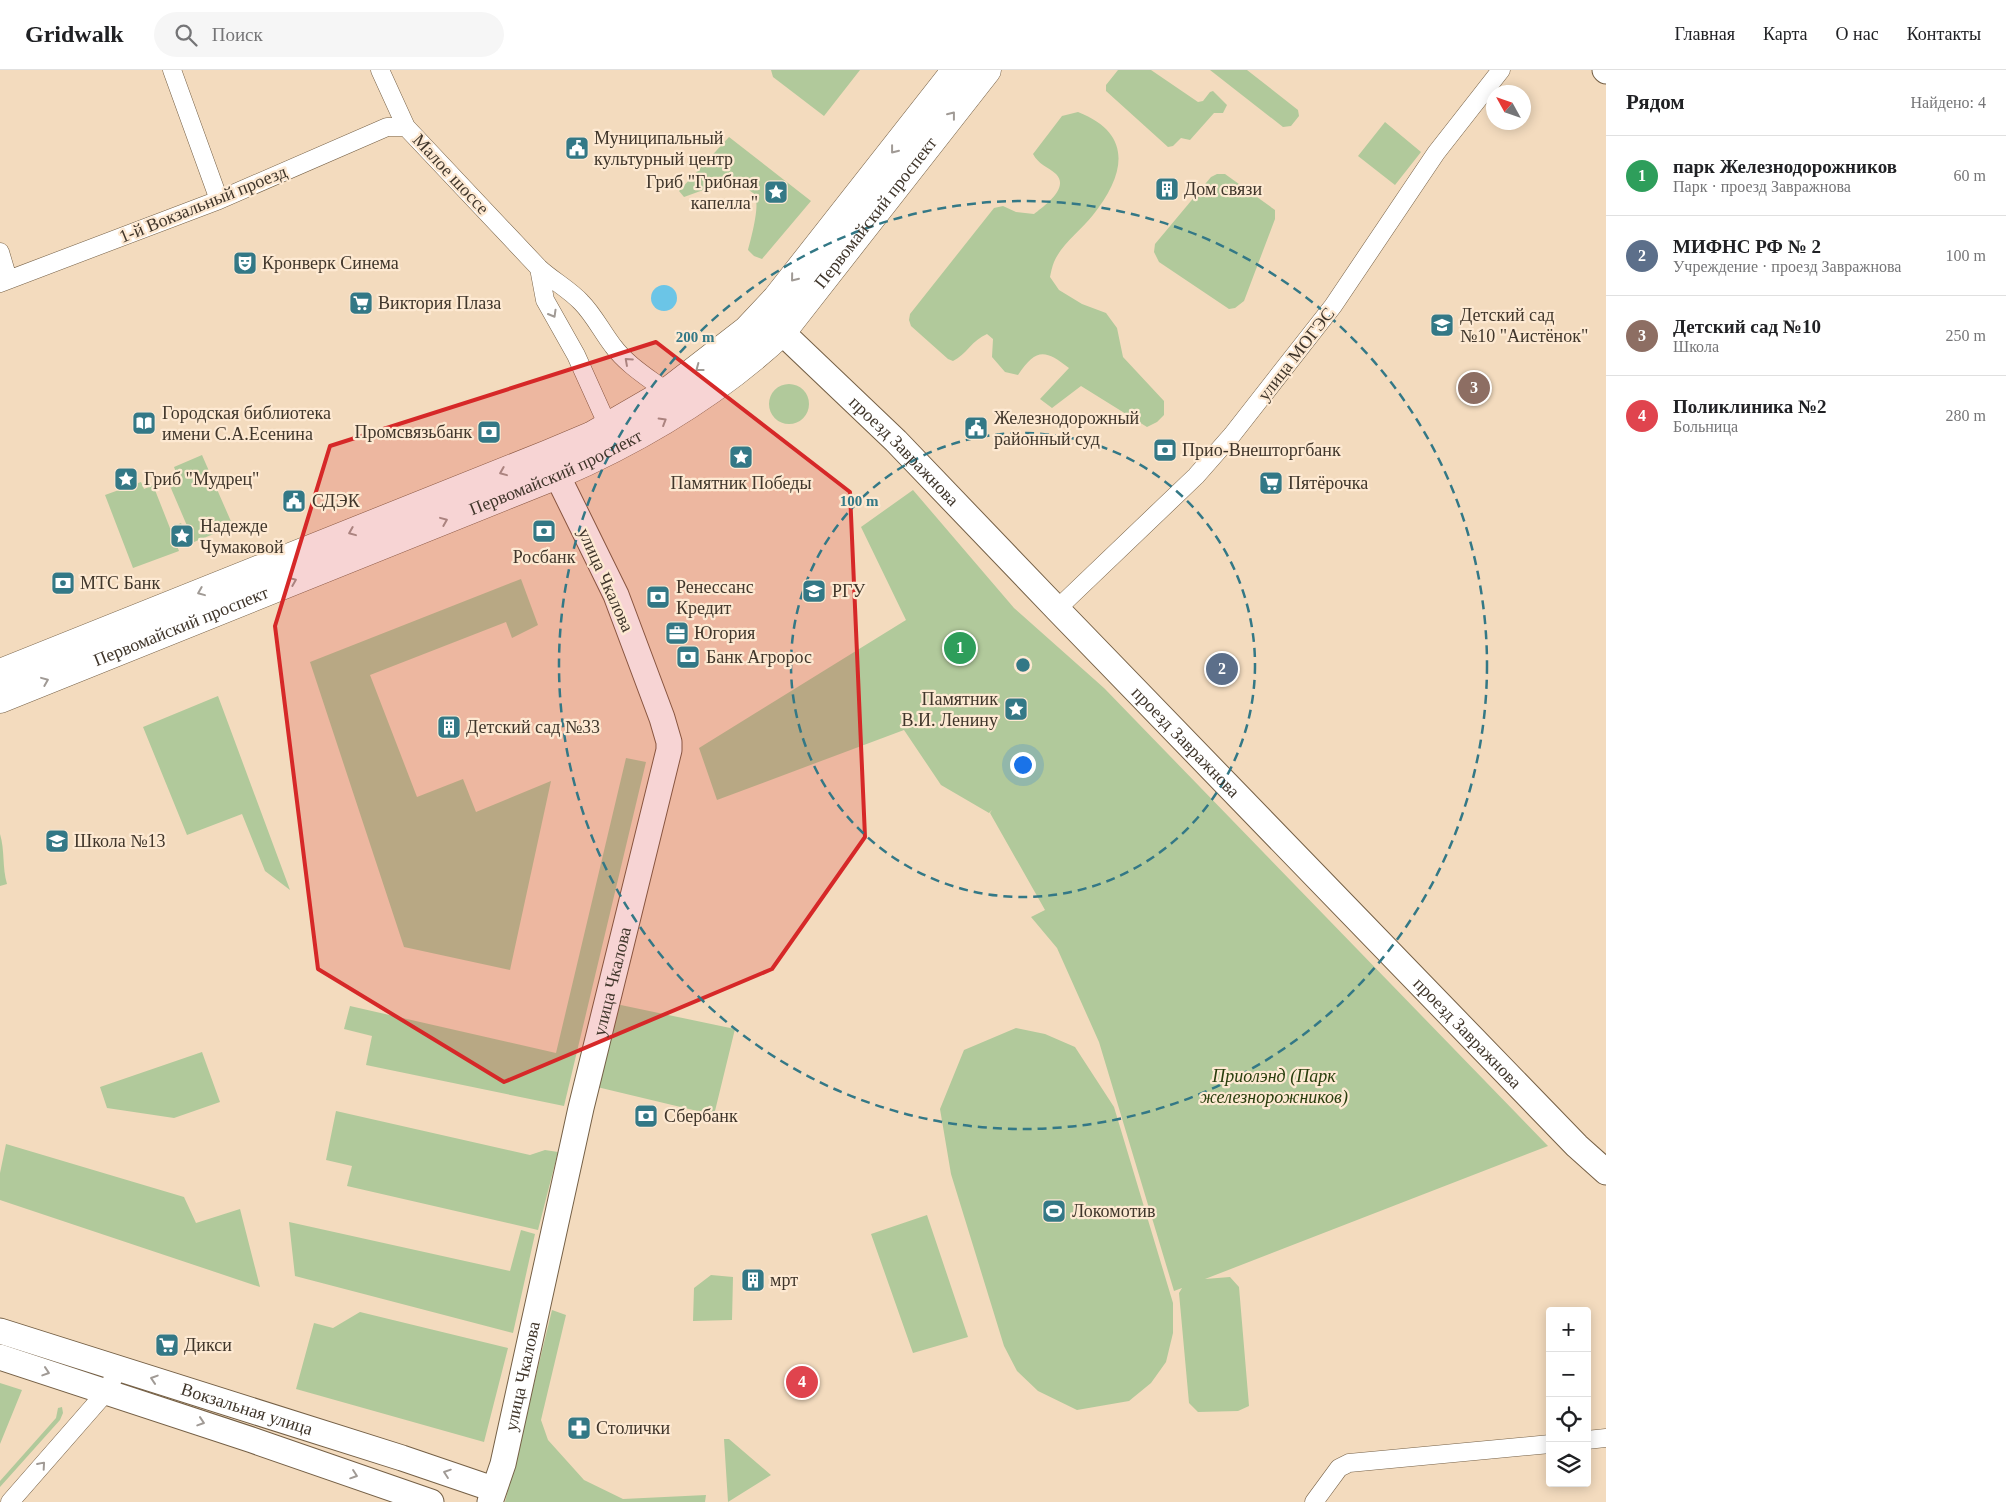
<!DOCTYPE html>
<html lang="ru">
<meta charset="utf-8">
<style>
body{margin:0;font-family:"Times New Roman",serif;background:#f6f6f6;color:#202124}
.controls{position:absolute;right:15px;bottom:15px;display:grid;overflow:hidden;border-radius:5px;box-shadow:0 2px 12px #0003}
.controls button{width:45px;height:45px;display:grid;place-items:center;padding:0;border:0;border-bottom:1px solid #e0e0e0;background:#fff;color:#202124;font:25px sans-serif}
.compass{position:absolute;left:1486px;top:15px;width:45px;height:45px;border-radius:50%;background:#fff;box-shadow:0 2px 12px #0003;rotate:310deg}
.you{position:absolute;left:1022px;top:694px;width:18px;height:18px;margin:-12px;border:4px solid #fff;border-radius:50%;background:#1a73e8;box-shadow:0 0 0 8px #1a73e833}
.badge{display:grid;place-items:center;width:32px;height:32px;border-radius:50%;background:#0f766e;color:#fff;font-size:16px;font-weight:700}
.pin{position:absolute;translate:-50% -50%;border:2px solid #fff;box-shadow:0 1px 5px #0006}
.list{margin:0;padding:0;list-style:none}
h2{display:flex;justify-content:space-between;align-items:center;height:65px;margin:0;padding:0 20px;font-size:21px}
h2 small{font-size:16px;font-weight:400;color:#757577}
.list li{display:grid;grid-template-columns:32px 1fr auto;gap:15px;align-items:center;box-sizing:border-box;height:80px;padding:0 20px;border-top:1px solid #e0e0e0}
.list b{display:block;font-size:19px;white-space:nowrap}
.list p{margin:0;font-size:16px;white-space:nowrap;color:#757577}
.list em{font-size:16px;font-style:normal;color:#757577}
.icon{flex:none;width:28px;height:28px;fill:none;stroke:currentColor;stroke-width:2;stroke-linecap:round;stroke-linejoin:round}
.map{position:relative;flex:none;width:1606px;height:1432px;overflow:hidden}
header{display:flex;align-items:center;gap:30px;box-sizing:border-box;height:70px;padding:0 25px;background:#fff;border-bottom:1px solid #e0e0e0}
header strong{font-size:24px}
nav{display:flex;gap:28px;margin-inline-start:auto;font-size:18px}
.search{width:350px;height:45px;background:#f6f6f6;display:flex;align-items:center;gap:12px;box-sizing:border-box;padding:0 18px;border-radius:28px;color:#757577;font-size:19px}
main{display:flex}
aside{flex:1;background:#fff}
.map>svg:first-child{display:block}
</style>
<header>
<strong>Gridwalk</strong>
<div class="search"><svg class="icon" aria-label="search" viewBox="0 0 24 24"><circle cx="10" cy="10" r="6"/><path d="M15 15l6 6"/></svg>Поиск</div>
<nav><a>Главная</a><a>Карта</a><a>О нас</a><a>Контакты</a></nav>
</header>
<main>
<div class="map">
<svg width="1606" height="1432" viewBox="0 0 1606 1432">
<rect width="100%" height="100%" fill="#f3dbbe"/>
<!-- green -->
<path fill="#b1c99b" d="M 771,0 L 860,0 L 824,46 L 773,7 Z
M 1118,0 L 1151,0 L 1198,32 L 1203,31 L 1210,22 L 1213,21 L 1227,35 L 1223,43 L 1214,43 L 1190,70 L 1181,68 L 1173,76 L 1168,77 L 1106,21 L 1106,15 Z
M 1210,0 L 1247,0 L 1298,40 L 1299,46 L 1291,56 L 1283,57 Z
M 1078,42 C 1134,64 1125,105 1093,145 C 1081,160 1061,175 1054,192 C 1052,197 1051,202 1050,207 L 1059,220 L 1082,234 L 1106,243 L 1117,258 L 1123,287 L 1164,331 L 1164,345 L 1157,352 L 1147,357 L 1081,316 L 1052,338 L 1040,329 L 1069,298 C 1045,279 1036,278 1018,305 L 1005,302 L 992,287 L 993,269 L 987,264 C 972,270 966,285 953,291 L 948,289 L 911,256 L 909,250 L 910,244 L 994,138 L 1003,136 L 1016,142 L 1034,144 C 1044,136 1070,118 1056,104 C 1048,97 1038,94 1033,84 L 1062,46 Z
M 1385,52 L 1421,82 L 1395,115 L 1358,86 Z
M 729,67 L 811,131 L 762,189 L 754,186 L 748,180 C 751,168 762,130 753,123 C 746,117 735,114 728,111 L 684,127 L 679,121 Z
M 1217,104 L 1225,104 L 1275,140 L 1275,149 L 1244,231 L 1235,238 L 1229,239 L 1159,192 L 1154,182 L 1155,174 L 1211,107 Z
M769 334a20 20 0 1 1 40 0a20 20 0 1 1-40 0Z
M 202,385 L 233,456 L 194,472 L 167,409 L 177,405 L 174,397 Z
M 141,412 L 144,419 L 153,415 L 179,481 L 133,498 L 105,425 Z
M 913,420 L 1014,538 L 1104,618 L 1548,1076 L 1205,1209 L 1230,1207 L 1239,1217 L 1249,1336 L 1238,1341 L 1198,1342 L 1189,1333 L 1179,1223 L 1182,1218 L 1174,1221 L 1099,972 L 1057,878 L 1031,847 L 1045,840 L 990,743 L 992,740 L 989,743 L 941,715 L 904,660 L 717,730 L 699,678 L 906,550 L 861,457 Z
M 181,453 L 190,474 L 182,477 L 173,457 Z
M 521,509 L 538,555 L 512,568 L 506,552 L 370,605 L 417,727 L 463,709 L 476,742 L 551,711 L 510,900 L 404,877 L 310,592 Z
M 218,626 L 290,820 L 265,801 L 242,744 L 187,765 L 143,657 Z
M 626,688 L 646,692 L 564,1036 L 366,995 L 372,966 L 344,959 L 350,936 L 556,983 Z
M 0,764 C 5,781 2,797 7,814 L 0,816 Z
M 616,934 L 735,959 L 714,1045 L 597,1017 Z
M 1016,958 L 1045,964 L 1075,977 L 1114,1037 L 1173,1233 L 1173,1263 L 1166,1292 L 1151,1313 L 1129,1331 L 1077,1340 L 1038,1321 L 1017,1301 L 1004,1276 L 951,1104 L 940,1039 L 964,980 Z
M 202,982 L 220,1032 L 174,1048 L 107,1038 L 100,1017 Z
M 336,1041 L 530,1085 L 545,1080 L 558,1082 L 538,1160 L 347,1116 L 352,1096 L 326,1090 Z
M 6,1074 L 184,1127 L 196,1153 L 240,1139 L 260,1217 L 0,1130 L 0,1103 Z
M 927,1145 L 968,1267 L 913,1283 L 871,1164 Z
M 289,1152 L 510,1201 L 521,1160 L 535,1164 L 513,1263 L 295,1206 Z
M 711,1205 L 733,1207 L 732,1250 L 693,1251 L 694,1218 Z
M 552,1240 L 566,1245 L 541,1350 L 548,1370 L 584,1410 L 623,1429 L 706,1425 L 705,1432 L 505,1432 Z
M 360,1242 L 508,1278 L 484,1372 L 296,1319 L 314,1253 L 333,1258 Z
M 0,1313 L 22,1320 L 0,1374 Z
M 62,1337 L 63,1343 L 60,1350 L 0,1417 L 0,1411 L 56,1348 L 58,1338 Z
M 724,1369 L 729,1369 L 771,1405 L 728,1432 Z"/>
<!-- water -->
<path fill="#6bc5e7" d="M651 228a13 13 0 1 1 26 0a13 13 0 1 1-26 0Z"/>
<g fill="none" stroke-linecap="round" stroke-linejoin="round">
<!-- street casing -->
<g stroke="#756046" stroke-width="19">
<path id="street" d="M 172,0 L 219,130
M 380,0 L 406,57 L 539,198 C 552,210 570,220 581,232 C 594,245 602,262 613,276 C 627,295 649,308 667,322
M 0,182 L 8,209
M 539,198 L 545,230 L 576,285 L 608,356
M 0,213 L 219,130 L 387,57 L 406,57
M 1057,539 L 1196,406 L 1232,365 L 1333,236 L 1436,83 L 1501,0
M 1587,1370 L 1606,1368
M 10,1432 L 107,1321 L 118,1298
M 1314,1432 L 1339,1398 L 1349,1393 L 1550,1374"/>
</g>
<!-- secondary casing -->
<g stroke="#756046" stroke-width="27">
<g id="secondary">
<path d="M 1605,0 L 1606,1"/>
<path id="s1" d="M 767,248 L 896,371 L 1057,539 L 1577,1076 L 1606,1102"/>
<path id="s2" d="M 0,1261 L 402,1388 L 493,1419"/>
<path d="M 0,1287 L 252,1370 L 431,1432"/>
<path id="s3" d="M 490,1432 L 503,1394 L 581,1038 L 669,680 L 669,672 L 662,648 L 616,525 L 557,405"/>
</g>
</g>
<!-- primary casing -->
<g stroke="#756046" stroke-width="29">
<g id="primary">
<path d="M 0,603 L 548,384 L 591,366 L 667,322 L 747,260 L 777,228 L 956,0"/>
<path id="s4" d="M 0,629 L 557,405 C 640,369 716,324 782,262 L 987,0"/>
</g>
</g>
<!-- street -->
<use href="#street" stroke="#fff" stroke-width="18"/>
<!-- secondary -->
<use href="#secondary" stroke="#fff" stroke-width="25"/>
<!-- primary -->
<use href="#primary" stroke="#fff" stroke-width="28"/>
</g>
<!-- one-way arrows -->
<defs><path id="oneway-chevron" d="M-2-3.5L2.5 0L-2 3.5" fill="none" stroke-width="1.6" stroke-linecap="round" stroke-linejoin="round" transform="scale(1.25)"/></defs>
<g stroke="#a09a95">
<use href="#oneway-chevron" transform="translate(952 45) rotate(-52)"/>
<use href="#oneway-chevron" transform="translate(894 80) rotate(128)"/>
<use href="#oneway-chevron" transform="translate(794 208) rotate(129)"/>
<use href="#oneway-chevron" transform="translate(553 244) rotate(60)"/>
<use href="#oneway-chevron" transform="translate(628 291) rotate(-138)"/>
<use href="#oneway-chevron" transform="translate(699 298) rotate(143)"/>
<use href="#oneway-chevron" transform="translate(663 351) rotate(-31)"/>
<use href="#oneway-chevron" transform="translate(503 402) rotate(158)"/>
<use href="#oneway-chevron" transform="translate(444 451) rotate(-22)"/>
<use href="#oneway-chevron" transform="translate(352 462) rotate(158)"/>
<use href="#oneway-chevron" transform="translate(293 511) rotate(-22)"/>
<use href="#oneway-chevron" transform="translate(201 522) rotate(158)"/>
<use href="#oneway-chevron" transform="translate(45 611) rotate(-22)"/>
<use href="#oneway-chevron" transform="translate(46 1302) rotate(18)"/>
<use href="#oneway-chevron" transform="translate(154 1309) rotate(-162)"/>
<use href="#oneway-chevron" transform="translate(201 1352) rotate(18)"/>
<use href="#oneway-chevron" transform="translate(42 1395) rotate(-49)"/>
<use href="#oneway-chevron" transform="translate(447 1403) rotate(-161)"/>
<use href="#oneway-chevron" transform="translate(354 1405) rotate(19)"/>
</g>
<!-- marked area -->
<path fill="#d62828" fill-opacity="0.2" stroke="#d62828" stroke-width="4" stroke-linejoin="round" d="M 656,272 L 850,422 L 865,767 L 772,899 L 504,1012 L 318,899 L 275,556 L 330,376 Z"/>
<!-- distance rings -->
<g fill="none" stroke="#337886" stroke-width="2.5" stroke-dasharray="9 6">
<circle cx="1023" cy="595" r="232"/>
<circle cx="1023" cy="595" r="464"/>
</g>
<!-- icons -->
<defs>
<g id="civic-square" transform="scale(1.25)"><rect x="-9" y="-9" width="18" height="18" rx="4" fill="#337886" stroke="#fde9d2"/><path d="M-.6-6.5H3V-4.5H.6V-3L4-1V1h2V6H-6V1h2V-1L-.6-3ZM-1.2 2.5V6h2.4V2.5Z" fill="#fff"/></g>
<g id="building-square" transform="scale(1.25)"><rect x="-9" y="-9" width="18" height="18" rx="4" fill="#337886" stroke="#fde9d2"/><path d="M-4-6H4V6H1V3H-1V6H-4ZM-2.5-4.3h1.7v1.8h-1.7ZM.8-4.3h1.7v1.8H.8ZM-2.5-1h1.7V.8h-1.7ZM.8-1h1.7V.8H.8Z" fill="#fff"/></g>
<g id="sight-square" transform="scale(1.25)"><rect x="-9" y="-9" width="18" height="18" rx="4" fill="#337886" stroke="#fde9d2"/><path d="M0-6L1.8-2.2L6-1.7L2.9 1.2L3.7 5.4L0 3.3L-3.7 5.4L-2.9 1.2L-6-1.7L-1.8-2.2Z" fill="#fff"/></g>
<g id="theatre-square" transform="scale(1.25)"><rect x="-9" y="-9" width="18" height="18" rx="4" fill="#337886" stroke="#fde9d2"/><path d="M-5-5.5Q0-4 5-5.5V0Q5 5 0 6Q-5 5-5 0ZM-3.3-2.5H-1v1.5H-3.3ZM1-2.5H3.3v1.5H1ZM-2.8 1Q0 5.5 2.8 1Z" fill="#fff"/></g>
<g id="supermarket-square" transform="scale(1.25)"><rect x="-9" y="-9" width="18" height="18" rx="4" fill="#337886" stroke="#fde9d2"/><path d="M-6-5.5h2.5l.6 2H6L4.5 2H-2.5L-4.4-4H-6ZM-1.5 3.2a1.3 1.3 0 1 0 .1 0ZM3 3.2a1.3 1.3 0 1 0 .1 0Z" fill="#fff"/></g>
<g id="school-square" transform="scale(1.25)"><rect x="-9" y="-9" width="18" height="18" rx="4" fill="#337886" stroke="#fde9d2"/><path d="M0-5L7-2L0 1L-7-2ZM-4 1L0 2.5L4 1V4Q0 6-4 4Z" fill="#fff"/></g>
<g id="library-square" transform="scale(1.25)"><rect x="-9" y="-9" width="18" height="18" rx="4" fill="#337886" stroke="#fde9d2"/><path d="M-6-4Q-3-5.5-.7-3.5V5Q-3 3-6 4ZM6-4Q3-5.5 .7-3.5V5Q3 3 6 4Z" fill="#fff"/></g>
<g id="bank-square" transform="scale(1.25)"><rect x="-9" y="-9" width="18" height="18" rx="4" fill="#337886" stroke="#fde9d2"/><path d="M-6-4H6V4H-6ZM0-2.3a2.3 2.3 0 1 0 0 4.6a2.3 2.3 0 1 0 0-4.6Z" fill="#fff"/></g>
<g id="university-square" transform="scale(1.25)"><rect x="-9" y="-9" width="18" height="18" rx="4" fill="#337886" stroke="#fde9d2"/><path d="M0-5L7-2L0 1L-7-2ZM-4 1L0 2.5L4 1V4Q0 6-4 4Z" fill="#fff"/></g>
<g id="office-square" transform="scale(1.25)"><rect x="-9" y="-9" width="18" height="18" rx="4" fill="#337886" stroke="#fde9d2"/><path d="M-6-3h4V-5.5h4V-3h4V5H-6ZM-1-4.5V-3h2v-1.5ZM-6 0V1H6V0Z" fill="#fff"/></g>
<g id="stadium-square" transform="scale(1.25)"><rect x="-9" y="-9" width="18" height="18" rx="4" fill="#337886" stroke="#fde9d2"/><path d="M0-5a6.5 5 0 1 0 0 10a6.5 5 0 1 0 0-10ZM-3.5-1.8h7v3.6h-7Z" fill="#fff"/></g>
<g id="pharmacy-square" transform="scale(1.25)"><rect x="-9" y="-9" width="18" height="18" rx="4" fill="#337886" stroke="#fde9d2"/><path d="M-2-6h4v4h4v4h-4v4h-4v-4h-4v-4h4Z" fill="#fff"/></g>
</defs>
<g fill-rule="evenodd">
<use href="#civic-square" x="577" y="78"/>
<use href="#building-square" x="1167" y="119"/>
<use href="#sight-square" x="776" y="122"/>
<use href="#theatre-square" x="245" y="193"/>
<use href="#supermarket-square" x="361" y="233"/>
<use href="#school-square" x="1442" y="255"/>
<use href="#library-square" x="144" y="353"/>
<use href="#civic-square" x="976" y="358"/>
<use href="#bank-square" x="489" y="362"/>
<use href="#bank-square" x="1165" y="380"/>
<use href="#sight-square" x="741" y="387"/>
<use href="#sight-square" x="126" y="409"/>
<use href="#supermarket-square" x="1271" y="413"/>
<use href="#civic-square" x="294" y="431"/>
<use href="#bank-square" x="544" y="461"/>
<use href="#sight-square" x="182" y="466"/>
<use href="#bank-square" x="63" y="513"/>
<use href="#university-square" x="814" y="521"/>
<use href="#bank-square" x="658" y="527"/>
<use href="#office-square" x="677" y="563"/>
<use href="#bank-square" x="688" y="587"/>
<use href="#sight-square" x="1016" y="639"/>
<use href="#building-square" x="449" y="657"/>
<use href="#school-square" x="57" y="771"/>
<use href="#bank-square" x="646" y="1046"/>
<use href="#stadium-square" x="1054" y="1141"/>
<use href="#building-square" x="753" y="1210"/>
<use href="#supermarket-square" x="167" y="1275"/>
<use href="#pharmacy-square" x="579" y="1358"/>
</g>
<g text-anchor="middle" stroke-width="4.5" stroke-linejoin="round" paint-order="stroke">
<!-- poi labels -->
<g font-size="18" fill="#40362b" stroke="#fde9d2" text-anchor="start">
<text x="594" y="74">Муниципальный<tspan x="594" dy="21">культурный центр</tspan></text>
<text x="758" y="118" text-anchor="end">Гриб "Грибная<tspan x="758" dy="21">капелла"</tspan></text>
<text x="1184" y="125">Дом связи</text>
<text x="262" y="199">Кронверк Синема</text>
<text x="378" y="239">Виктория Плаза</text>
<text x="1460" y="251">Детский сад<tspan x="1460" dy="21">№10 "Аистёнок"</tspan></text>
<text x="162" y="349">Городская библиотека<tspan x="162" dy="21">имени С.А.Есенина</tspan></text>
<text x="994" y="354">Железнодорожный<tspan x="994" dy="21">районный суд</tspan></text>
<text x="472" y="368" text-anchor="end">Промсвязьбанк</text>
<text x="1182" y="386">Прио-Внешторгбанк</text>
<text x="144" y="415">Гриб "Мудрец"</text>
<text x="741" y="419" text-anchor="middle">Памятник Победы</text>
<text x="1288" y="419">Пятёрочка</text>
<text x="312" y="437">СДЭК</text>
<text x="200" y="462">Надежде<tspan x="200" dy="21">Чумаковой</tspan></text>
<text x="544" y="493" text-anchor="middle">Росбанк</text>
<text x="80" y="519">МТС Банк</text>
<text x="676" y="523">Ренессанс<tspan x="676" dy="21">Кредит</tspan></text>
<text x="832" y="527">РГУ</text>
<text x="694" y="569">Югория</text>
<text x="706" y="593">Банк Агророс</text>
<text x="998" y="635" text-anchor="end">Памятник<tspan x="998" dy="21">В.И. Ленину</tspan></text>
<text x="466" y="663">Детский сад №33</text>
<text x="74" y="777">Школа №13</text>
<text x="664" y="1052">Сбербанк</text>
<text x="1072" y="1147">Локомотив</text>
<text x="770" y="1216">мрт</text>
<text x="184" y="1281">Дикси</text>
<text x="596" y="1364">Столички</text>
</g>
<!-- street labels -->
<g font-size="18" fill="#40362b" stroke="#fde9d2">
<text transform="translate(451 104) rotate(47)" y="6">Малое шоссе</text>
<text transform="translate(203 134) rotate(-22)" y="6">1-й Вокзальный проезд</text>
<text dy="6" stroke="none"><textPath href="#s4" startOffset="1020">Первомайский проспект</textPath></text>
<text transform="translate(1296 284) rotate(-52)" y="6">улица МОГЭС</text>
<text dy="6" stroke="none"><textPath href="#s1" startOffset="191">проезд Завражнова</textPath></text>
<text dy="6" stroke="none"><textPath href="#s4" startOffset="600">Первомайский проспект</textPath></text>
<text transform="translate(606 510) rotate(66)" y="6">улица Чкалова</text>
<text dy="6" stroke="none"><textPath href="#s4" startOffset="195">Первомайский проспект</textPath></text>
<text dy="6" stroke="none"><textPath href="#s1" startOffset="596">проезд Завражнова</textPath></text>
<text dy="6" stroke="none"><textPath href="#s3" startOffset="535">улица Чкалова</textPath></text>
<text dy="6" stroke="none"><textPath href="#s1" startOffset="1001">проезд Завражнова</textPath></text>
<text dy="6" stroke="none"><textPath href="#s3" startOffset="130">улица Чкалова</textPath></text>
<text dy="6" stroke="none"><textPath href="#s2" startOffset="259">Вокзальная улица</textPath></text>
</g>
<!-- park labels -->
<g font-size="18" font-style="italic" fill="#293e0d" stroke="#fde9d2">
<text x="1274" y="1012">Приолэнд (Парк<tspan x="1274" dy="21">железнорожников)</tspan></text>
</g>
</g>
<circle cx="1023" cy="595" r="8" fill="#337886" stroke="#fde9d2" stroke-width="2.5"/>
<g font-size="15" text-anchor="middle" font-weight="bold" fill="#337886" stroke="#fde9d2" stroke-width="4.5" stroke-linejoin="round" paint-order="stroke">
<text x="695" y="272">200 m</text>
<text x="859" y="436">100 m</text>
</g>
</svg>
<div class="controls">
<button>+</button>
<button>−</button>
<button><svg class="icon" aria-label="locate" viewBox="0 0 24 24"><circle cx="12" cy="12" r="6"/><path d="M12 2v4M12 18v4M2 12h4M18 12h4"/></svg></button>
<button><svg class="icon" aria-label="layers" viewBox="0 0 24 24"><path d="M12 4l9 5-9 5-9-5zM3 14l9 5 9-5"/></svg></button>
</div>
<svg class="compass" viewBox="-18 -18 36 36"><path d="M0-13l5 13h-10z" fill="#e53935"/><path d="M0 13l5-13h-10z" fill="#757577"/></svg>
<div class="you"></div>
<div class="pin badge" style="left:960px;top:578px;background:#2e9e5b">1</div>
<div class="pin badge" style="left:1222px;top:599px;background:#5c6f8a">2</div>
<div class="pin badge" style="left:1474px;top:318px;background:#8d6e63">3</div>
<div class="pin badge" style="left:802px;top:1312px;background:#e0444e">4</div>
</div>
<aside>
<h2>Рядом<small>Найдено: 4</small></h2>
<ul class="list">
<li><span class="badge" style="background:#2e9e5b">1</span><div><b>парк Железнодорожников</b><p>Парк · проезд Завражнова</p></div><em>60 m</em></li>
<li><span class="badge" style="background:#5c6f8a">2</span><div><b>МИФНС РФ № 2</b><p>Учреждение · проезд Завражнова</p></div><em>100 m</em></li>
<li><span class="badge" style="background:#8d6e63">3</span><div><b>Детский сад №10</b><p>Школа</p></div><em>250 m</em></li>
<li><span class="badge" style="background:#e0444e">4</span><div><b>Поликлиника №2</b><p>Больница</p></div><em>280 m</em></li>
</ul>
</aside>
</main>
